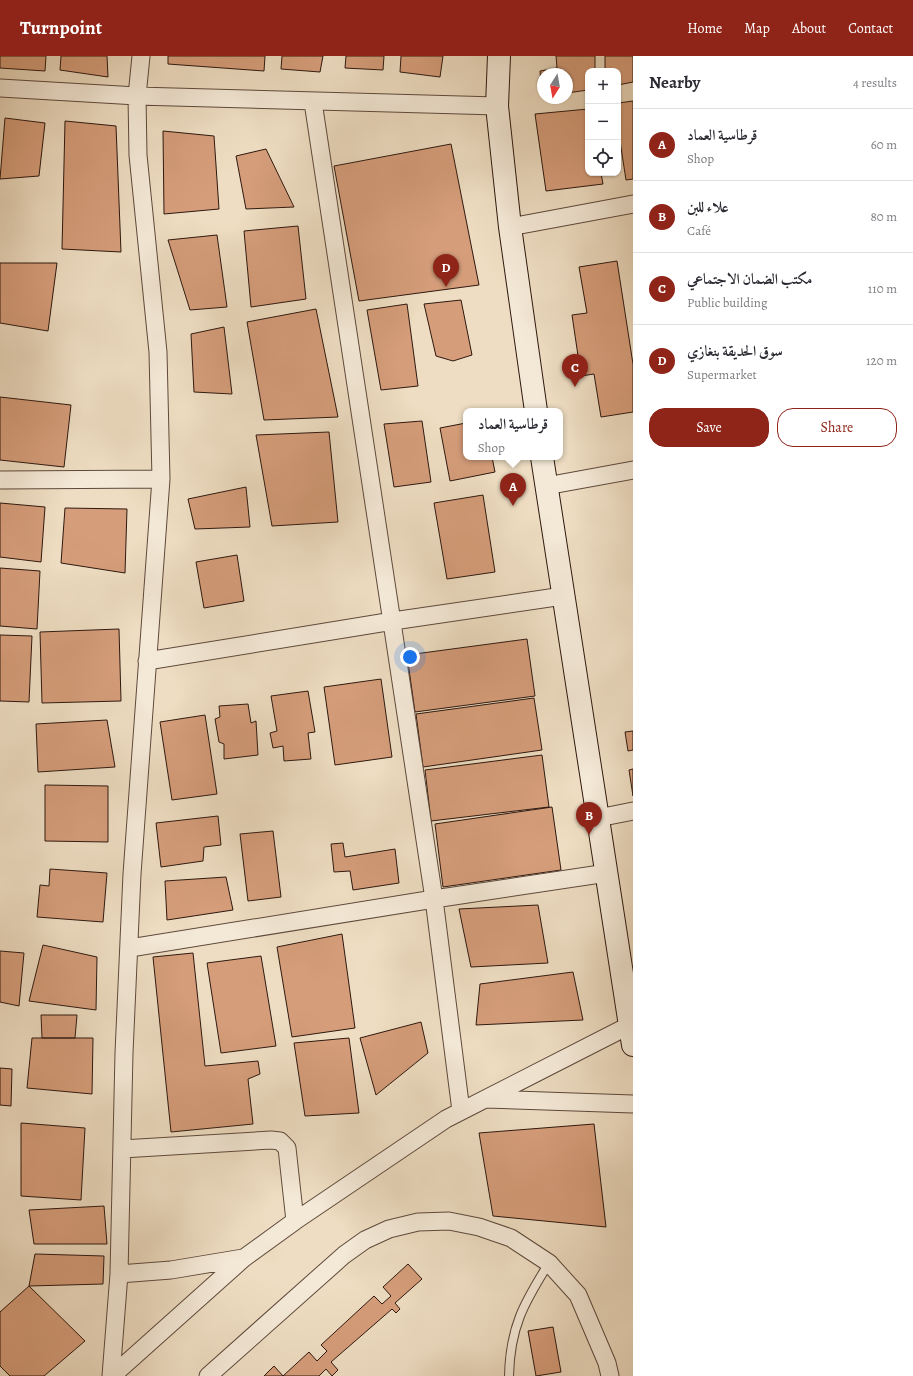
<!DOCTYPE html>
<meta charset="utf-8">
<style>
body{margin:0;font-family:Alegreya,Amiri,serif;background:#f2f2f3;color:#2b2b33}
.controls{position:absolute;right:12px;top:12px;display:grid;overflow:hidden;border-radius:8px;box-shadow:0 1px 3px #0004}
.controls button{width:36px;height:36px;display:grid;place-items:center;padding:0;border:0;border-bottom:1px solid #e1e1e2;background:#fff;color:#2b2b33;font:20px sans-serif}
.compass{position:absolute;left:537px;top:12px;width:36px;height:36px;border-radius:50%;background:#fff;box-shadow:0 1px 3px #0004;rotate:191deg}
.you{position:absolute;left:410px;top:601px;width:14px;height:14px;margin:-10px;border:3px solid #fff;border-radius:50%;background:#1a73e8;box-shadow:0 0 0 6px #1a73e833}
.badge{display:grid;place-items:center;width:26px;height:26px;border-radius:50%;background:#8f2418;color:#fff;font-size:13px;font-weight:700}
.pin{position:absolute;translate:-50% -33px;filter:drop-shadow(0 1px 2px #0008)}
.pin::after{content:'';position:absolute;top:21px;width:14px;height:12px;background:inherit;clip-path:polygon(0 0,100% 0,50% 100%)}
.popup{position:absolute;left:463px;top:352px;width:100px;height:52px;box-sizing:border-box;display:grid;place-content:center;border-radius:8px;background:#fff;filter:drop-shadow(0 1px 3px #0005);font-size:13px;white-space:nowrap;color:#7c7c81}
.popup b{font-size:15px;color:#2b2b33}
.popup::after{content:'';position:absolute;left:50%;top:100%;margin-left:-8px;border:8px solid transparent;border-top-color:#fff}
.list{margin:0;padding:0;list-style:none}
h2{display:flex;justify-content:space-between;align-items:center;height:52px;margin:0;padding:0 16px;font-size:17px}
h2 small{font-size:13px;font-weight:400;color:#7c7c81}
.list li{display:grid;grid-template-columns:26px 1fr auto;gap:12px;align-items:center;box-sizing:border-box;height:72px;padding:0 16px;border-top:1px solid #e1e1e2}
.list b{display:block;font-size:15px;white-space:nowrap}
.list p{margin:0;font-size:13px;white-space:nowrap;color:#7c7c81}
.list em{font-size:13px;font-style:normal;color:#7c7c81}
.actions{display:flex;gap:8px;padding:12px 16px}
.actions a{flex:1;padding:9px 0;border:1px solid #8f2418;border-radius:16px;text-align:center;font-size:14px;color:#8f2418}
.actions .main{background:#8f2418;color:#fff}
.icon{flex:none;width:22px;height:22px;fill:none;stroke:currentColor;stroke-width:2;stroke-linecap:round;stroke-linejoin:round}
.map{position:relative;flex:none;width:633px;height:1320px;overflow:hidden}
header{display:flex;align-items:center;gap:24px;box-sizing:border-box;height:56px;padding:0 20px;background:#8f2418;color:#fff}
header strong{font-size:19px}
nav{display:flex;gap:22px;margin-inline-start:auto;font-size:14px}
main{display:flex}
aside{flex:1;background:#fff}
.map>svg:first-child{display:block}
</style>
<header>
<strong>Turnpoint</strong>
<nav><a>Home</a><a>Map</a><a>About</a><a>Contact</a></nav>
</header>
<main>
<div class="map">
<svg width="633" height="1320" viewBox="0 0 633 1320">
<rect width="100%" height="100%" fill="#eeddc2"/>
<filter id="stains"><feTurbulence type="fractalNoise" baseFrequency=".005" numOctaves="4"/><feColorMatrix values="0 0 0 0 .2 0 0 0 0 .09 0 0 0 0 .02 0 0 0 .5 -.17"/></filter>
<radialGradient id="worn" r=".72"><stop offset=".6" stop-color="#630" stop-opacity="0"/><stop offset="1" stop-color="#630" stop-opacity=".3"/></radialGradient>
<!-- building -->
<path fill="#d59d7a" stroke="#2e180f" d="M 0,0 L 46,0 L 45,15 L 0,12 Z
M 61,0 L 107,0 L 108,21 L 60,14 Z
M 168,0 L 265,0 L 264,15 L 168,8 Z
M 282,0 L 323,0 L 320,16 L 281,13 Z
M 346,0 L 384,0 L 383,14 L 345,12 Z
M 401,0 L 443,0 L 440,21 L 400,16 Z
M 556,0 L 595,0 L 595,15 L 588,15 L 588,34 L 567,37 L 567,18 L 543,18 L 542,40 L 540,15 L 557,12 Z
M 605,0 L 633,0 L 633,26 L 618,29 L 618,15 L 605,15 Z
M 633,45 L 633,123 L 626,124 L 618,72 L 618,47 Z
M 588,53 L 588,117 L 601,117 L 603,128 L 546,135 L 535,58 Z
M 5,62 L 45,67 L 39,120 L 0,123 Z
M 65,65 L 116,70 L 121,196 L 62,193 Z
M 163,75 L 214,80 L 219,153 L 164,158 Z
M 451,88 L 479,229 L 359,245 L 334,110 Z
M 266,93 L 294,151 L 246,153 L 236,100 Z
M 298,170 L 306,243 L 251,251 L 244,175 Z
M 217,179 L 227,251 L 190,254 L 168,184 Z
M 617,205 L 633,308 L 633,356 L 601,361 L 594,318 L 581,320 L 572,259 L 587,257 L 579,211 Z
M 0,207 L 57,207 L 48,275 L 0,267 Z
M 461,244 L 472,299 L 453,305 L 436,300 L 424,248 Z
M 407,248 L 418,330 L 381,334 L 367,254 Z
M 316,253 L 338,361 L 264,364 L 247,266 Z
M 224,271 L 232,338 L 194,336 L 191,278 Z
M 0,341 L 71,349 L 64,411 L 0,404 Z
M 422,365 L 431,426 L 394,431 L 384,368 Z
M 466,367 L 466,401 L 492,401 L 495,416 L 450,425 L 440,372 Z
M 329,376 L 338,466 L 272,470 L 256,379 Z
M 246,431 L 250,471 L 195,473 L 188,443 Z
M 483,439 L 495,516 L 447,523 L 434,447 Z
M 0,447 L 45,451 L 41,506 L 0,501 Z
M 65,452 L 127,453 L 125,517 L 61,507 Z
M 237,499 L 244,545 L 204,552 L 196,506 Z
M 0,512 L 40,515 L 37,573 L 0,570 Z
M 119,573 L 121,645 L 42,647 L 40,576 Z
M 0,579 L 32,580 L 29,646 L 0,645 Z
M 527,583 L 535,640 L 415,656 L 407,599 Z
M 381,623 L 392,701 L 335,709 L 324,631 Z
M 308,635 L 315,676 L 308,677 L 311,703 L 284,705 L 283,690 L 273,692 L 270,677 L 277,675 L 271,640 Z
M 534,642 L 542,694 L 423,711 L 416,658 Z
M 248,648 L 251,667 L 256,665 L 258,699 L 224,703 L 224,688 L 219,686 L 215,663 L 220,661 L 219,650 Z
M 205,659 L 217,738 L 172,744 L 160,666 Z
M 107,664 L 115,711 L 38,716 L 36,668 Z
M 633,675 L 633,694 L 628,695 L 625,676 Z
M 542,699 L 549,751 L 431,765 L 425,714 Z
M 633,713 L 633,740 L 629,714 Z
M 45,729 L 108,730 L 108,786 L 45,785 Z
M 552,751 L 561,814 L 443,831 L 435,768 Z
M 218,760 L 221,789 L 204,791 L 203,805 L 161,811 L 156,767 Z
M 273,775 L 281,841 L 248,845 L 240,778 Z
M 343,787 L 345,801 L 395,793 L 399,827 L 353,834 L 350,815 L 334,816 L 331,788 Z
M 50,813 L 107,817 L 103,866 L 37,861 L 40,829 L 49,830 Z
M 226,821 L 233,854 L 167,864 L 165,825 Z
M 538,849 L 548,907 L 471,911 L 459,853 Z
M 342,878 L 355,972 L 292,981 L 277,891 Z
M 43,889 L 97,901 L 96,954 L 29,945 Z
M 0,895 L 24,897 L 19,950 L 0,946 Z
M 193,897 L 205,1010 L 258,1005 L 260,1018 L 248,1023 L 253,1068 L 171,1076 L 153,901 Z
M 261,900 L 276,990 L 221,997 L 207,907 Z
M 573,916 L 583,964 L 476,969 L 480,928 Z
M 41,959 L 77,959 L 75,982 L 42,982 Z
M 421,966 L 428,997 L 376,1039 L 360,982 Z
M 32,982 L 93,982 L 92,1038 L 27,1032 Z
M 349,982 L 359,1057 L 305,1060 L 294,987 Z
M 0,1012 L 12,1013 L 11,1050 L 0,1049 Z
M 21,1067 L 85,1072 L 81,1144 L 21,1140 Z
M 594,1068 L 606,1171 L 493,1160 L 479,1077 Z
M 104,1150 L 107,1188 L 34,1188 L 29,1154 Z
M 35,1198 L 104,1200 L 103,1228 L 29,1230 Z
M 408,1208 L 422,1223 L 395,1247 L 400,1253 L 396,1257 L 392,1253 L 331,1306 L 338,1314 L 332,1320 L 326,1313 L 319,1320 L 264,1320 L 274,1310 L 283,1320 L 309,1296 L 317,1305 L 327,1295 L 321,1289 L 374,1240 L 382,1248 L 391,1240 L 383,1231 Z
M 29,1230 L 85,1285 L 44,1320 L 10,1320 L 0,1310 L 0,1256 Z
M 553,1271 L 561,1316 L 536,1320 L 528,1275 Z"/>
<g fill="none" stroke-linecap="round" stroke-linejoin="round">
<!-- lane casing -->
<g stroke="#5e493c" stroke-width="10">
<path id="lane" d="M 509,1320 C 510,1271 524,1247 549,1207"/>
</g>
<!-- street casing -->
<g stroke="#5e493c" stroke-width="19">
<path id="street" d="M 0,32 L 137,40 L 497,50
M 313,46 L 434,843 L 461,1055
M 510,171 L 633,148
M 0,424 L 161,423
M 546,430 L 633,414
M 147,605 L 393,565 L 563,540
M 598,762 L 633,755
M 130,892 L 434,843 L 607,817
M 485,1043 L 633,1048
M 122,1093 L 271,1084 L 280,1085 L 287,1092 L 295,1165
M 119,1218 L 171,1214 L 243,1202
M 111,1320 L 119,1218 L 124,997 L 132,818 L 161,423 L 158,296 L 138,99 L 137,40 L 141,0
M 112,1320 L 244,1202 L 295,1165 L 446,1063 L 630,969
M 208,1320 L 344,1199 L 365,1184 L 389,1173 L 418,1166 L 449,1165 L 479,1171 L 511,1182 L 549,1207 L 578,1239 L 607,1307 L 610,1320"/>
</g>
<!-- secondary casing -->
<g stroke="#2e180f" stroke-width="24">
<path id="secondary" d="M 499,0 L 497,50 L 510,171 L 536,355
M 542,401 L 633,989"/>
</g>
<!-- lane -->
<use href="#lane" stroke="#f4e9d7" stroke-width="8"/>
<!-- street -->
<use href="#street" stroke="#f4e9d7" stroke-width="17"/>
<!-- secondary -->
<use href="#secondary" stroke="#f4e9d7" stroke-width="22"/>
</g>
<rect width="100%" height="100%" filter="url(#stains)"/>
<rect width="100%" height="100%" fill="url(#worn)"/>
</svg>
<div class="controls">
<button>+</button>
<button>−</button>
<button><svg class="icon" aria-label="locate" viewBox="0 0 24 24"><circle cx="12" cy="12" r="6"/><path d="M12 2v4M12 18v4M2 12h4M18 12h4"/></svg></button>
</div>
<svg class="compass" viewBox="-18 -18 36 36"><path d="M0-13l5 13h-10z" fill="#e53935"/><path d="M0 13l5-13h-10z" fill="#7c7c81"/></svg>
<div class="you"></div>
<div class="pin badge" style="left:513px;top:450px">A</div>
<div class="popup"><b>قرطاسية العماد</b>Shop</div>
<div class="pin badge" style="left:589px;top:779px">B</div>
<div class="pin badge" style="left:575px;top:331px">C</div>
<div class="pin badge" style="left:446px;top:231px">D</div>
</div>
<aside>
<h2>Nearby<small>4 results</small></h2>
<ul class="list">
<li><span class="badge">A</span><div><b>قرطاسية العماد</b><p>Shop</p></div><em>60 m</em></li>
<li><span class="badge">B</span><div><b>علاء للبن</b><p>Café</p></div><em>80 m</em></li>
<li><span class="badge">C</span><div><b>مكتب الضمان الاجتماعي</b><p>Public building</p></div><em>110 m</em></li>
<li><span class="badge">D</span><div><b>سوق الحديقة بنغازي</b><p>Supermarket</p></div><em>120 m</em></li>
</ul>
<div class="actions"><a class="main">Save</a><a>Share</a></div>
</aside>
</main>
